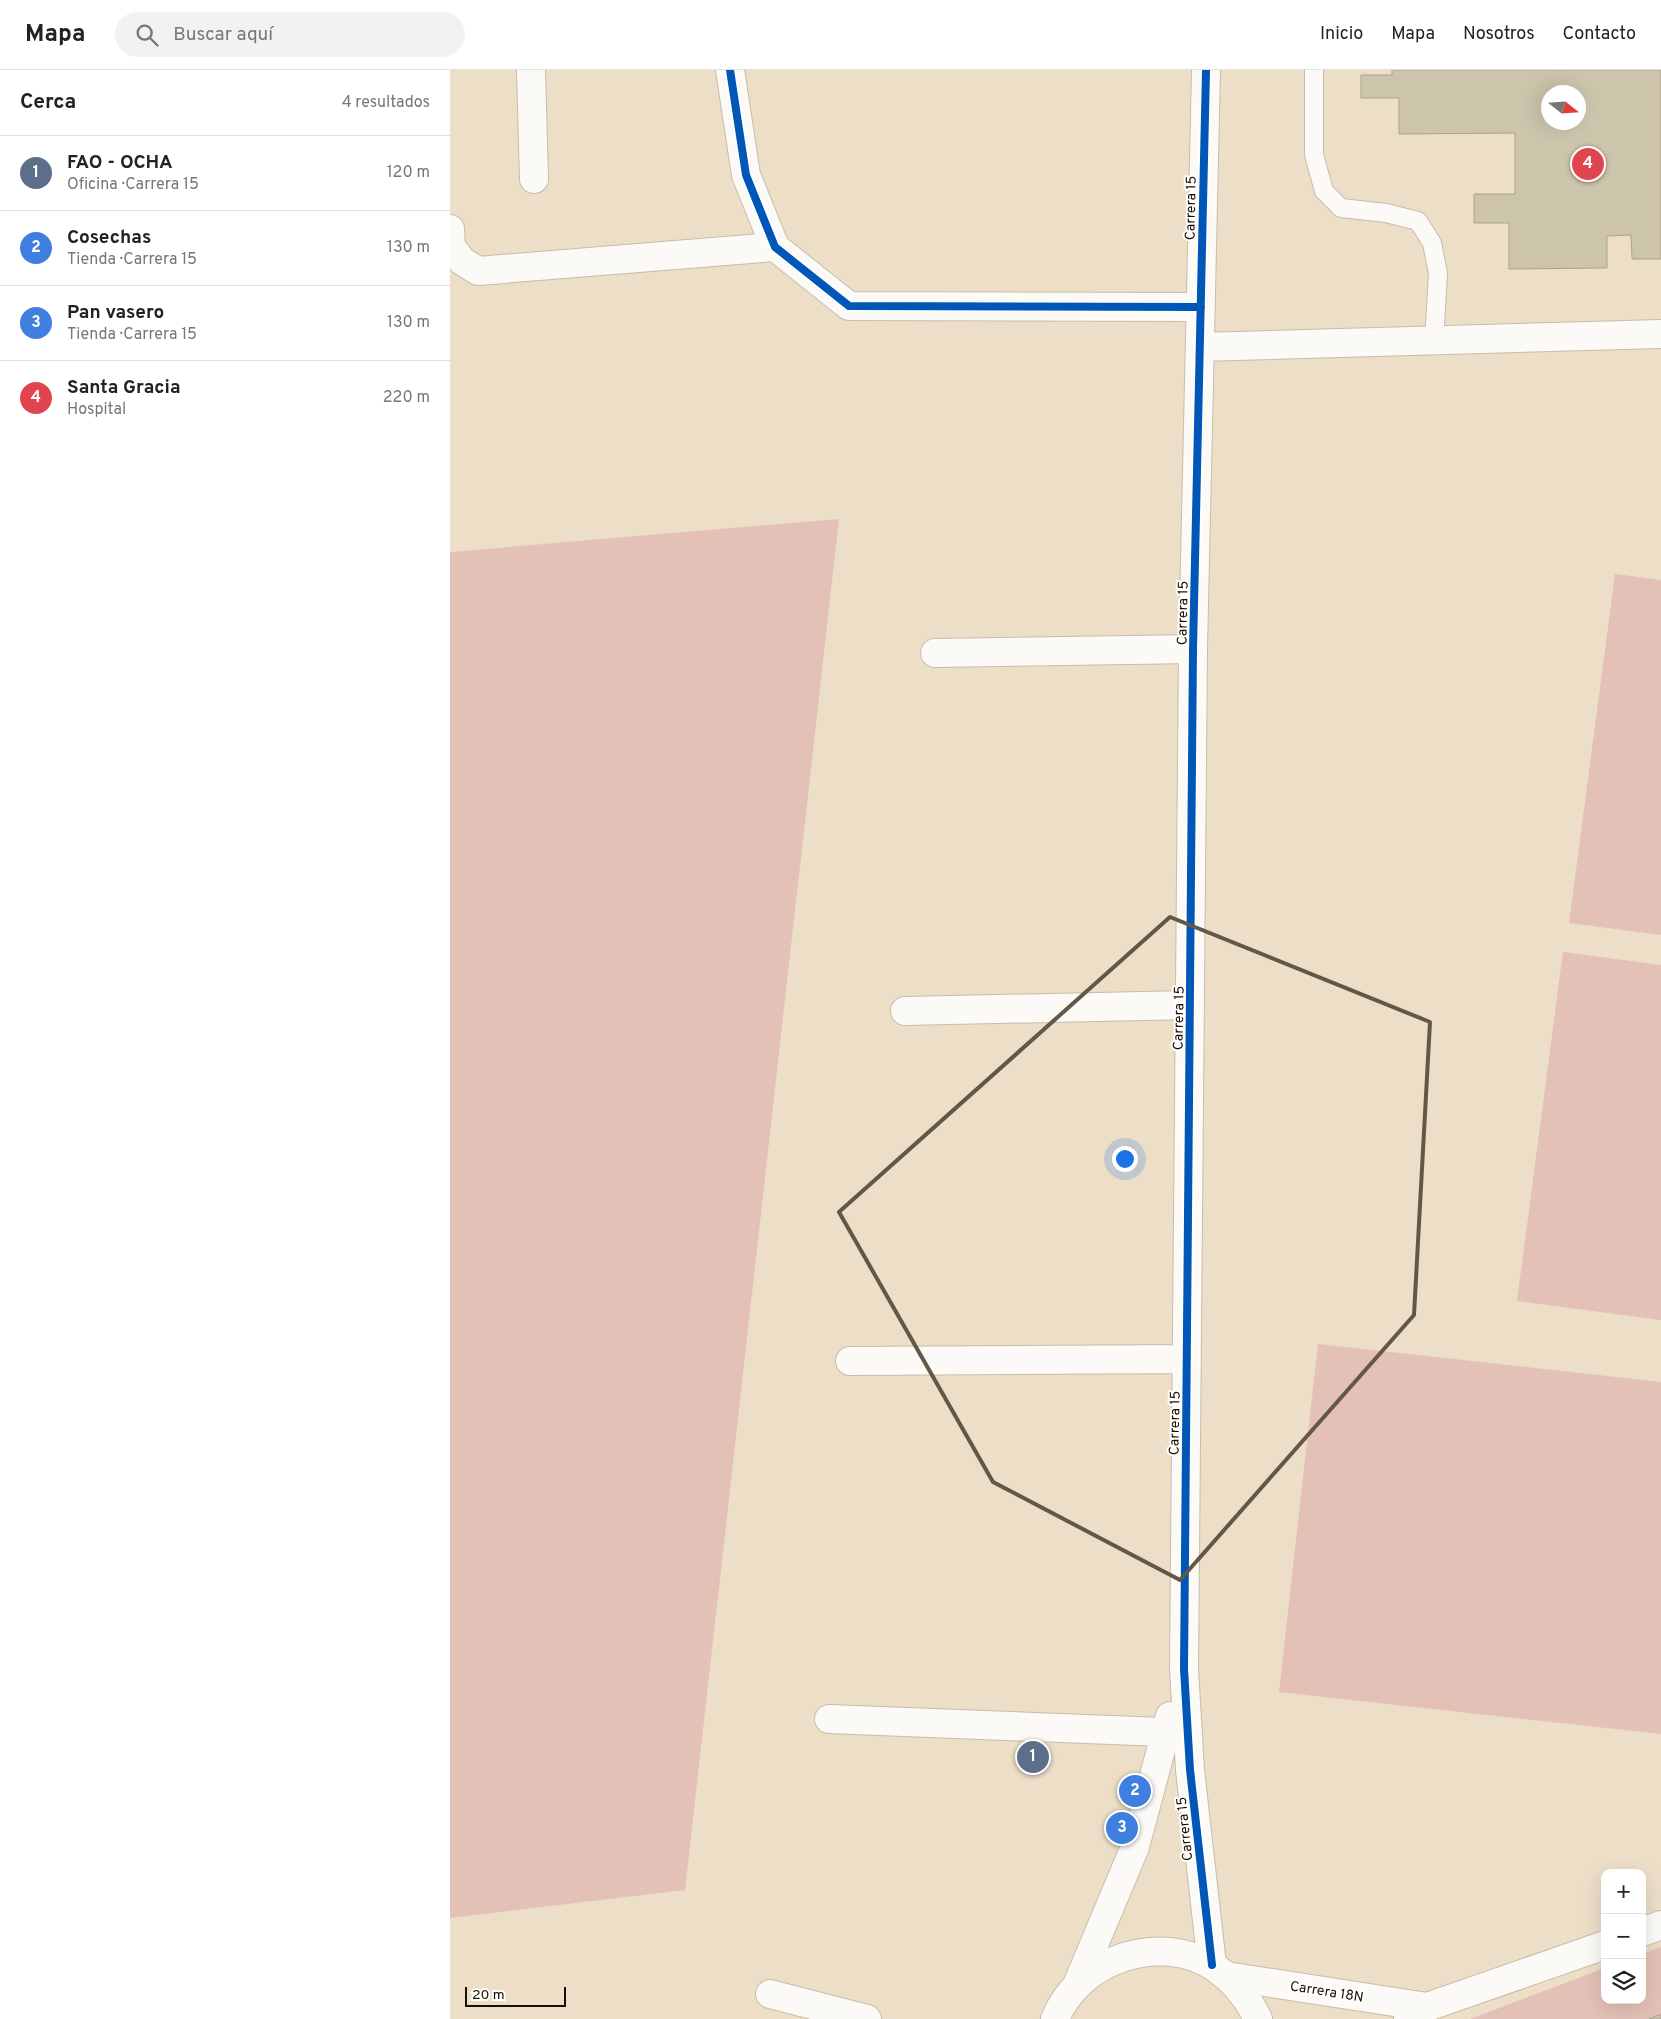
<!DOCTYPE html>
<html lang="es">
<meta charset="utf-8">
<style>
body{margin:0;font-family:Overpass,sans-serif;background:#f2f2f2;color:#222}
.controls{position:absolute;right:15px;bottom:15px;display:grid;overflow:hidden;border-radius:10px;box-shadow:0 5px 20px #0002}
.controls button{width:45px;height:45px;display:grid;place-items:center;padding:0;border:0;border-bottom:1px solid #e0e0e0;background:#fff;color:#222;font:25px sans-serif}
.compass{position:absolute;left:1091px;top:15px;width:45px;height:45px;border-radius:50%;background:#fff;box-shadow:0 5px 20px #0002;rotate:107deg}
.scale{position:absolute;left:15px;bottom:12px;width:101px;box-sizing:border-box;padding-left:5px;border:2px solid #190e00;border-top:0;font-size:14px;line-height:18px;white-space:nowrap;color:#190e00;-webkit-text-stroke:4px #fff;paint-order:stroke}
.you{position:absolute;left:674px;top:1088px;width:18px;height:18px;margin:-12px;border:4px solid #fff;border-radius:50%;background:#1a73e8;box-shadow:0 0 0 8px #1a73e833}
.badge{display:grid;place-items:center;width:32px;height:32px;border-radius:50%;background:#635746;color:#fff;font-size:16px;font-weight:700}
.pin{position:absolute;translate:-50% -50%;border:2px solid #fff;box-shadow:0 1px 5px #0006}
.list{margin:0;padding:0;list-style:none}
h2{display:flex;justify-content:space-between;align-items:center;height:65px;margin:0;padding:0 20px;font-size:21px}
h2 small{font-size:16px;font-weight:400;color:#767676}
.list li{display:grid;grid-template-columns:32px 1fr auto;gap:15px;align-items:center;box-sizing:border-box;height:75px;padding:0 20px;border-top:1px solid #e0e0e0}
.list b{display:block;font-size:19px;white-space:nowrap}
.list p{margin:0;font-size:16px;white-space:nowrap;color:#767676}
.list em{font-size:16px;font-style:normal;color:#767676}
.icon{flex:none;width:28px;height:28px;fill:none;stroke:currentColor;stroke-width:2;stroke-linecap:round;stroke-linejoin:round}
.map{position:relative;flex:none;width:1211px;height:1949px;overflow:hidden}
header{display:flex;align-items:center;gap:30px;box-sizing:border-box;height:70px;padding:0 25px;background:#fff;border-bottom:1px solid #e0e0e0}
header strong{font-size:24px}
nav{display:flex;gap:28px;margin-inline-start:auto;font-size:18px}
.search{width:350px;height:45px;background:#f2f2f2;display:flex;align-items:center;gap:12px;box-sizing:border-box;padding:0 18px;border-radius:28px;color:#767676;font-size:19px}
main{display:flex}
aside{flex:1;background:#fff}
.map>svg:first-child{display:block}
</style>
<header>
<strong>Mapa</strong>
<div class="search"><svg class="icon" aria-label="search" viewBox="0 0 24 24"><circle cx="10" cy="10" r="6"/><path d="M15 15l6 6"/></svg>Buscar aquí</div>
<nav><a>Inicio</a><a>Mapa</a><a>Nosotros</a><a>Contacto</a></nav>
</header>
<main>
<aside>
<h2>Cerca<small>4 resultados</small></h2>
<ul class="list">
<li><span class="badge" style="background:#5c6f8a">1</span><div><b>FAO - OCHA</b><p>Oficina · Carrera 15</p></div><em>120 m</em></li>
<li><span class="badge" style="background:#3f7fe0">2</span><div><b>Cosechas</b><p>Tienda · Carrera 15</p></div><em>130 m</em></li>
<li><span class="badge" style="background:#3f7fe0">3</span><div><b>Pan vasero</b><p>Tienda · Carrera 15</p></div><em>130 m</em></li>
<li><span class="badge" style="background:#e0444e">4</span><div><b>Santa Gracia</b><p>Hospital</p></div><em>220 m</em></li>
</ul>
</aside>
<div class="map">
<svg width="1211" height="1949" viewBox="0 0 1211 1949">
<rect width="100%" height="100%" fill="#ecdec7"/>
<!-- green -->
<path fill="#e4c1b6" d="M 389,449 L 235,1820 L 0,1848 L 0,482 Z
M 1165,504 L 1211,510 L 1211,865 L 1119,853 Z
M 1113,882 L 1211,895 L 1211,1250 L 1067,1231 Z
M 868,1274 L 1211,1312 L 1211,1664 L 829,1622 Z
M 1211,1877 L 1211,1949 L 1020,1949 L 1155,1898 L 1155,1930 L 1192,1930 L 1192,1884 Z"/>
<!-- building -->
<path fill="#cdc4ac" stroke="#aca38e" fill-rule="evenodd" d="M 942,0 L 1211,0 L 1211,189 L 1182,189 L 1181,165 L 1157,166 L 1157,198 L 1059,199 L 1059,153 L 1024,153 L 1024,124 L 1065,124 L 1065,63 L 949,64 L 949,28 L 911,28 L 911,5 L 942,5 ZM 1098,22 L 1128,22 L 1128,52 L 1098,52 Z
M 1211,1944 L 1211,1949 L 1199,1949 Z"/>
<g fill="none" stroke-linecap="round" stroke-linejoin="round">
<!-- lane casing -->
<g stroke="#c9bda9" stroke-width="20">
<path id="lane" d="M 864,0 L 864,85 L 874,121 L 891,138 L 936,143 L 968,151 L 982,173 L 988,203 L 984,272"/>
</g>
<!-- street casing -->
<g stroke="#c9bda9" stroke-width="30">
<path id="street" d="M 81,0 L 84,109
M 280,0 L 296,105 L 325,177 L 399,236 L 751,237
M 756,0 L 743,579 L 734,1599 L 740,1700 L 762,1895
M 0,159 L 1,177 L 12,191 L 28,201 L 325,177
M 750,277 L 1211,264
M 485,583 L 743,579
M 455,941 L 740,935
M 400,1291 L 737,1289
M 379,1649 L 738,1663
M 1192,1862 L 1211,1855
M 776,1906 L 977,1937
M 627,1915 L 685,1777 L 720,1646
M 320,1924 L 417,1949
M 958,1949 L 977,1937 L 1155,1875"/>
</g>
<!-- secondary casing -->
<g stroke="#c9bda9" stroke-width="30">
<path id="secondary" d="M 605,1949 C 629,1889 710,1862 764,1897 C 784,1910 798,1928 808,1949"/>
</g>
<!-- lane -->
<use href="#lane" stroke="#fcfaf7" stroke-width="18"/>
<!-- street -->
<use href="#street" stroke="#fcfaf7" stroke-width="28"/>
<!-- secondary -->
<use href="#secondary" stroke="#fcfaf7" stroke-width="28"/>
<!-- cycleway casing -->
<g stroke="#fff" stroke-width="11">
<path id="cycleway" d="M 280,0 L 296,105 L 325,177 L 399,236 L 751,237
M 756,0 L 743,579 L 734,1599 L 740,1700 L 762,1895"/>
</g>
<!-- cycleway -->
<use href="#cycleway" stroke="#0057b8" stroke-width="8"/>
</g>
<!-- marked area -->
<path fill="none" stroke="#635746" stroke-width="4" stroke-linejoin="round" d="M 720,847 L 980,952 L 964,1245 L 730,1510 L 543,1412 L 389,1142 Z"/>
<g text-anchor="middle" stroke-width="4" stroke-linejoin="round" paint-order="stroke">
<!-- street labels -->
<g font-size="14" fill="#190e00" stroke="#fff">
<text transform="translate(740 138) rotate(-89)" y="5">Carrera 15</text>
<text transform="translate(732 543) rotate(-89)" y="5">Carrera 15</text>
<text transform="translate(728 948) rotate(-89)" y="5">Carrera 15</text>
<text transform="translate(724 1353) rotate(-89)" y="5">Carrera 15</text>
<text transform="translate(734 1759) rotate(-96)" y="5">Carrera 15</text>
<text transform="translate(877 1921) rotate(9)" y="5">Carrera 18N</text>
</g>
</g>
</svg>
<div class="controls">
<button>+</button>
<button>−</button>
<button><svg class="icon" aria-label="layers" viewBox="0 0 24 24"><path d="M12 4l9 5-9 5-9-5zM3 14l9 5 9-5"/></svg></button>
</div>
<svg class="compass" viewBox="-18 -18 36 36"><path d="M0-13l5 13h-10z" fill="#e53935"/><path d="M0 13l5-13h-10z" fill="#767676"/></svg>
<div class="scale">20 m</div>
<div class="you"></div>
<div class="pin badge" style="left:583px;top:1687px;background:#5c6f8a">1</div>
<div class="pin badge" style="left:685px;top:1721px;background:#3f7fe0">2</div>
<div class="pin badge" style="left:672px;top:1758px;background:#3f7fe0">3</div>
<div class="pin badge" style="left:1138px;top:94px;background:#e0444e">4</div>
</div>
</main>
